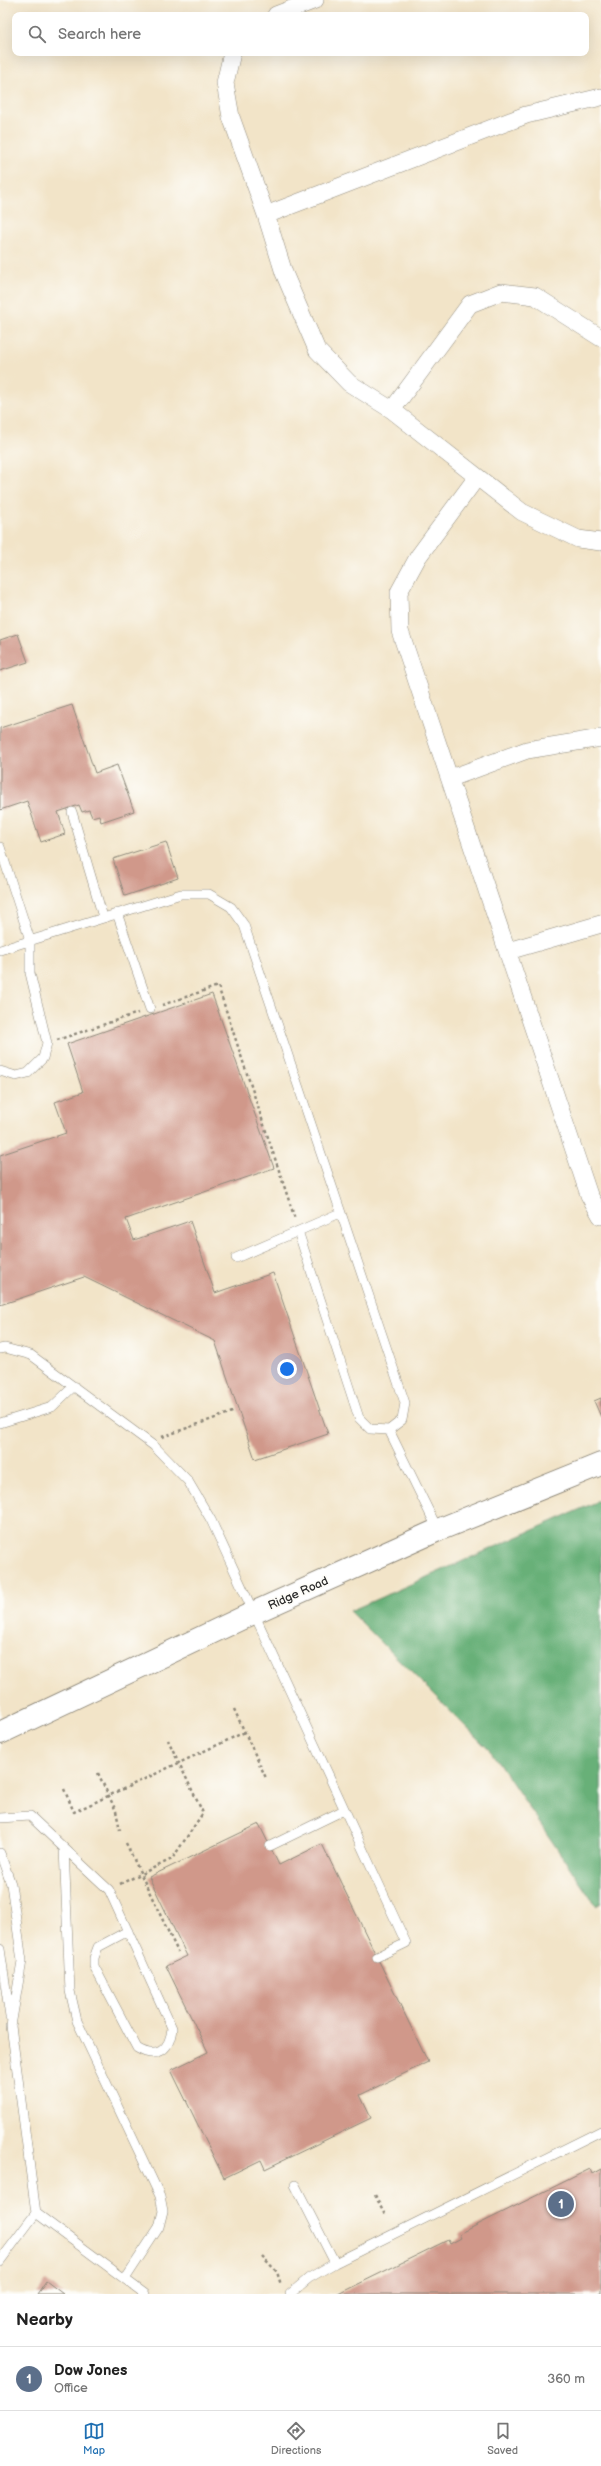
<!DOCTYPE html>
<style>
body{margin:0;font-family:"Balsamiq Sans",sans-serif;background:#f2f2f2;color:#222}
.you{position:absolute;left:287px;top:1369px;width:14px;height:14px;margin:-10px;border:3px solid #fff;border-radius:50%;background:#1a73e8;box-shadow:0 0 0 6px #1a73e833}
.badge{display:grid;place-items:center;width:26px;height:26px;border-radius:50%;background:#1f6fb2;color:#fff;font-size:13px;font-weight:700}
.pin{position:absolute;translate:-50% -50%;border:2px solid #fff;box-shadow:0 1px 4px #0006}
.list{margin:0;padding:0;list-style:none}
h2{display:flex;justify-content:space-between;align-items:center;height:52px;margin:0;padding:0 16px;font-size:17px}
h2 small{font-size:13px;font-weight:400;color:#767676}
.list li{display:grid;grid-template-columns:26px 1fr auto;gap:12px;align-items:center;box-sizing:border-box;height:64px;padding:0 16px;border-top:1px solid #e0e0e0}
.list b{display:block;font-size:15px;white-space:nowrap}
.list p{margin:0;font-size:13px;white-space:nowrap;color:#767676}
.list em{font-size:13px;font-style:normal;color:#767676}
.icon{flex:none;width:22px;height:22px;fill:none;stroke:currentColor;stroke-width:2;stroke-linecap:round;stroke-linejoin:round}
.map{position:relative;flex:none;width:601px;height:2294px;overflow:hidden}
.search{position:absolute;background:#fff;box-shadow:0 4px 16px #0002;left:12px;right:12px;top:12px;height:44px;display:flex;align-items:center;gap:10px;box-sizing:border-box;padding:0 14px;border-radius:8px;color:#767676;font-size:15px}
.sheet{height:116px;background:#fff}
nav{display:flex;justify-content:space-around;align-items:center;box-sizing:border-box;height:56px;border-top:1px solid #e0e0e0;background:#fff;font-size:11px;color:#767676}
nav a{display:grid;justify-items:center;gap:2px}
nav .on{color:#1f6fb2}
.map>svg:first-child{display:block}
</style>
<div class="map">
<svg width="601" height="2294" viewBox="0 0 601 2294">
<rect width="100%" height="100%" fill="#fdfcf7"/>
<filter id="ink" filterUnits="userSpaceOnUse"><feTurbulence type="fractalNoise" baseFrequency=".025" numOctaves="2"/><feDisplacementMap in="SourceGraphic" scale="8" xChannelSelector="R" yChannelSelector="G"/><feConvolveMatrix kernelMatrix="1 2 1 2 8 2 1 2 1" color-interpolation-filters="sRGB"/></filter>
<filter id="wash" filterUnits="userSpaceOnUse"><feTurbulence type="fractalNoise" baseFrequency=".012" numOctaves="4" result="noise"/><feDisplacementMap in="SourceGraphic" scale="16" xChannelSelector="R" yChannelSelector="G"/><feGaussianBlur stdDeviation="0.9" result="paint"/><feColorMatrix in="noise" values="0 0 0 0 0 0 0 0 0 0 0 0 0 0 0 0 0 1.4 0 .05"/><feComposite in="paint" operator="in"/></filter>
<g filter="url(#wash)">
<rect width="100%" height="100%" fill="#f2e4c8"/>
<!-- forest -->
<path fill="#67b078" stroke="#496e52" d="M 601,1500 L 601,1903 L 596,1906 L 492,1753 L 350,1611 Z"/>
<g id="blocks">
<!-- building -->
<path fill="#d0988a" d="M 18,634 L 28,662 L 0,671 L 0,640 Z
M 72,705 L 95,773 L 117,765 L 134,811 L 101,822 L 99,815 L 92,817 L 89,810 L 82,812 L 79,805 L 58,812 L 65,834 L 41,842 L 27,801 L 0,810 L 0,728 Z
M 166,842 L 178,878 L 125,896 L 113,859 Z
M 212,994 L 274,1168 L 126,1219 L 134,1240 L 190,1221 L 215,1293 L 273,1273 L 328,1434 L 255,1459 L 215,1341 L 84,1277 L 0,1305 L 0,1155 L 66,1133 L 55,1102 L 83,1092 L 67,1044 Z
M 601,1398 L 601,1417 L 594,1401 Z
M 259,1824 L 279,1865 L 322,1844 L 428,2062 L 360,2095 L 371,2118 L 265,2169 L 261,2160 L 224,2178 L 171,2070 L 208,2052 L 166,1966 L 187,1956 L 149,1877 Z
M 590,2169 L 592,2174 L 601,2169 L 601,2292 L 597,2294 L 338,2294 L 448,2240 L 450,2244 L 461,2238 L 459,2234 Z
M 46,2281 L 63,2294 L 37,2294 Z"/>
</g>
</g>
<g filter="url(#ink)">
<use href="#blocks" fill-opacity="0" stroke="#8e887a" stroke-width="1"/>
<g fill="none" stroke-linecap="round" stroke-linejoin="round">
<!-- lane casing -->
<g stroke="#8e887a" stroke-width="10">
<path id="lane" d="M 72,812 L 103,917
M 0,847 L 30,940 L 30,973 L 47,1043 L 43,1058 L 28,1073 L 16,1076 L 0,1071
M 117,913 L 150,1009
M 0,950 L 181,894 L 209,894 L 231,907 L 244,925 L 405,1403 L 402,1420 L 389,1430 L 438,1530
M 298,1231 L 359,1418 L 370,1429 L 389,1430
M 236,1258 L 340,1213
M 0,1349 L 5,1348 L 31,1355 L 154,1446 L 188,1481 L 211,1520 L 406,1943 L 377,1957
M 0,1423 L 52,1407 L 74,1386
M 0,1818 L 30,1816 L 64,1848 L 70,1991 L 77,2021 L 160,2196 L 163,2211 L 159,2227 L 125,2279
M 270,1846 L 344,1810
M 64,1848 L 109,1890 L 172,2028 C 170,2050 157,2060 137,2048 L 94,1966 L 94,1958 L 98,1947 L 128,1931
M 0,1853 L 11,1884 L 22,1961 L 11,2026 L 36,2213 L 145,2294
M 0,1949 L 10,2017
M 295,2185 L 335,2263
M 0,2261 L 36,2213
M 290,2294 L 309,2278 L 335,2263 L 601,2131"/>
</g>
<!-- street casing -->
<g stroke="#8e887a" stroke-width="18">
<path id="street" d="M 276,15 L 315,0
M 232,53 L 225,83 L 231,117 L 266,215
M 601,97 L 526,115 L 266,215 L 284,273 L 317,350 L 349,383 L 392,410 L 522,512 L 578,539 L 601,542
M 392,410 L 470,304 L 501,292 L 535,296 L 601,338
M 477,477 L 418,557 L 399,592 L 400,631 L 589,1195 L 601,1216
M 451,778 L 527,750 L 601,738
M 508,951 L 601,924"/>
</g>
<!-- secondary casing -->
<g stroke="#8e887a" stroke-width="24">
<path id="secondary" d="M 0,1733 L 253,1613 L 438,1530 L 601,1464"/>
</g>
<!-- path -->
<path stroke="#8e887a" stroke-width="2.5" stroke-dasharray="3 3" stroke-linecap="butt" d="M 162,1005 L 218,986 L 295,1219
M 57,1040 L 138,1013
M 162,1437 L 235,1411
M 234,1709 L 266,1778
M 98,1773 L 116,1811 L 120,1830
M 64,1789 L 74,1812 L 245,1732
M 126,1843 L 178,1952
M 120,1884 L 172,1859 L 203,1813 L 168,1740
M 375,2195 L 386,2216
M 262,2256 L 277,2272 L 281,2285"/>
<!-- lane -->
<use href="#lane" stroke="#fff" stroke-width="9"/>
<!-- street -->
<use href="#street" stroke="#fff" stroke-width="17"/>
<!-- secondary -->
<use href="#secondary" stroke="#fff" stroke-width="22"/>
</g>
</g>
<g text-anchor="middle" stroke-width="3.5" stroke-linejoin="round" paint-order="stroke">
<!-- street labels -->
<g font-size="12" fill="#2b2b2b" stroke="#fdfcf7">
<text transform="translate(298 1593) rotate(-24)" y="4">Ridge Road</text>
</g>
</g>
</svg>
<div class="you"></div>
<div class="pin badge" style="left:561px;top:2204px;background:#5c6f8a">1</div>
<div class="search"><svg class="icon" aria-label="search" viewBox="0 0 24 24"><circle cx="10" cy="10" r="6"/><path d="M15 15l6 6"/></svg>Search here</div>
</div>
<section class="sheet">
<h2>Nearby<small></small></h2>
<ul class="list">
<li><span class="badge" style="background:#5c6f8a">1</span><div><b>Dow Jones</b><p>Office</p></div><em>360 m</em></li>
</ul>
</section>
<nav>
<a class="on"><svg class="icon" aria-label="map" viewBox="0 0 24 24"><path d="M3 6l6-2 6 2 6-2v14l-6 2-6-2-6 2zM9 4v14M15 6v14"/></svg>Map</a>
<a><svg class="icon" aria-label="directions" viewBox="0 0 24 24"><path d="M12 3l9 9-9 9-9-9zM9 14v-3h6M13 9l2 2-2 2"/></svg>Directions</a>
<a><svg class="icon" aria-label="saved" viewBox="0 0 24 24"><path d="M7 4h10v16l-5-4-5 4z"/></svg>Saved</a>
</nav>
